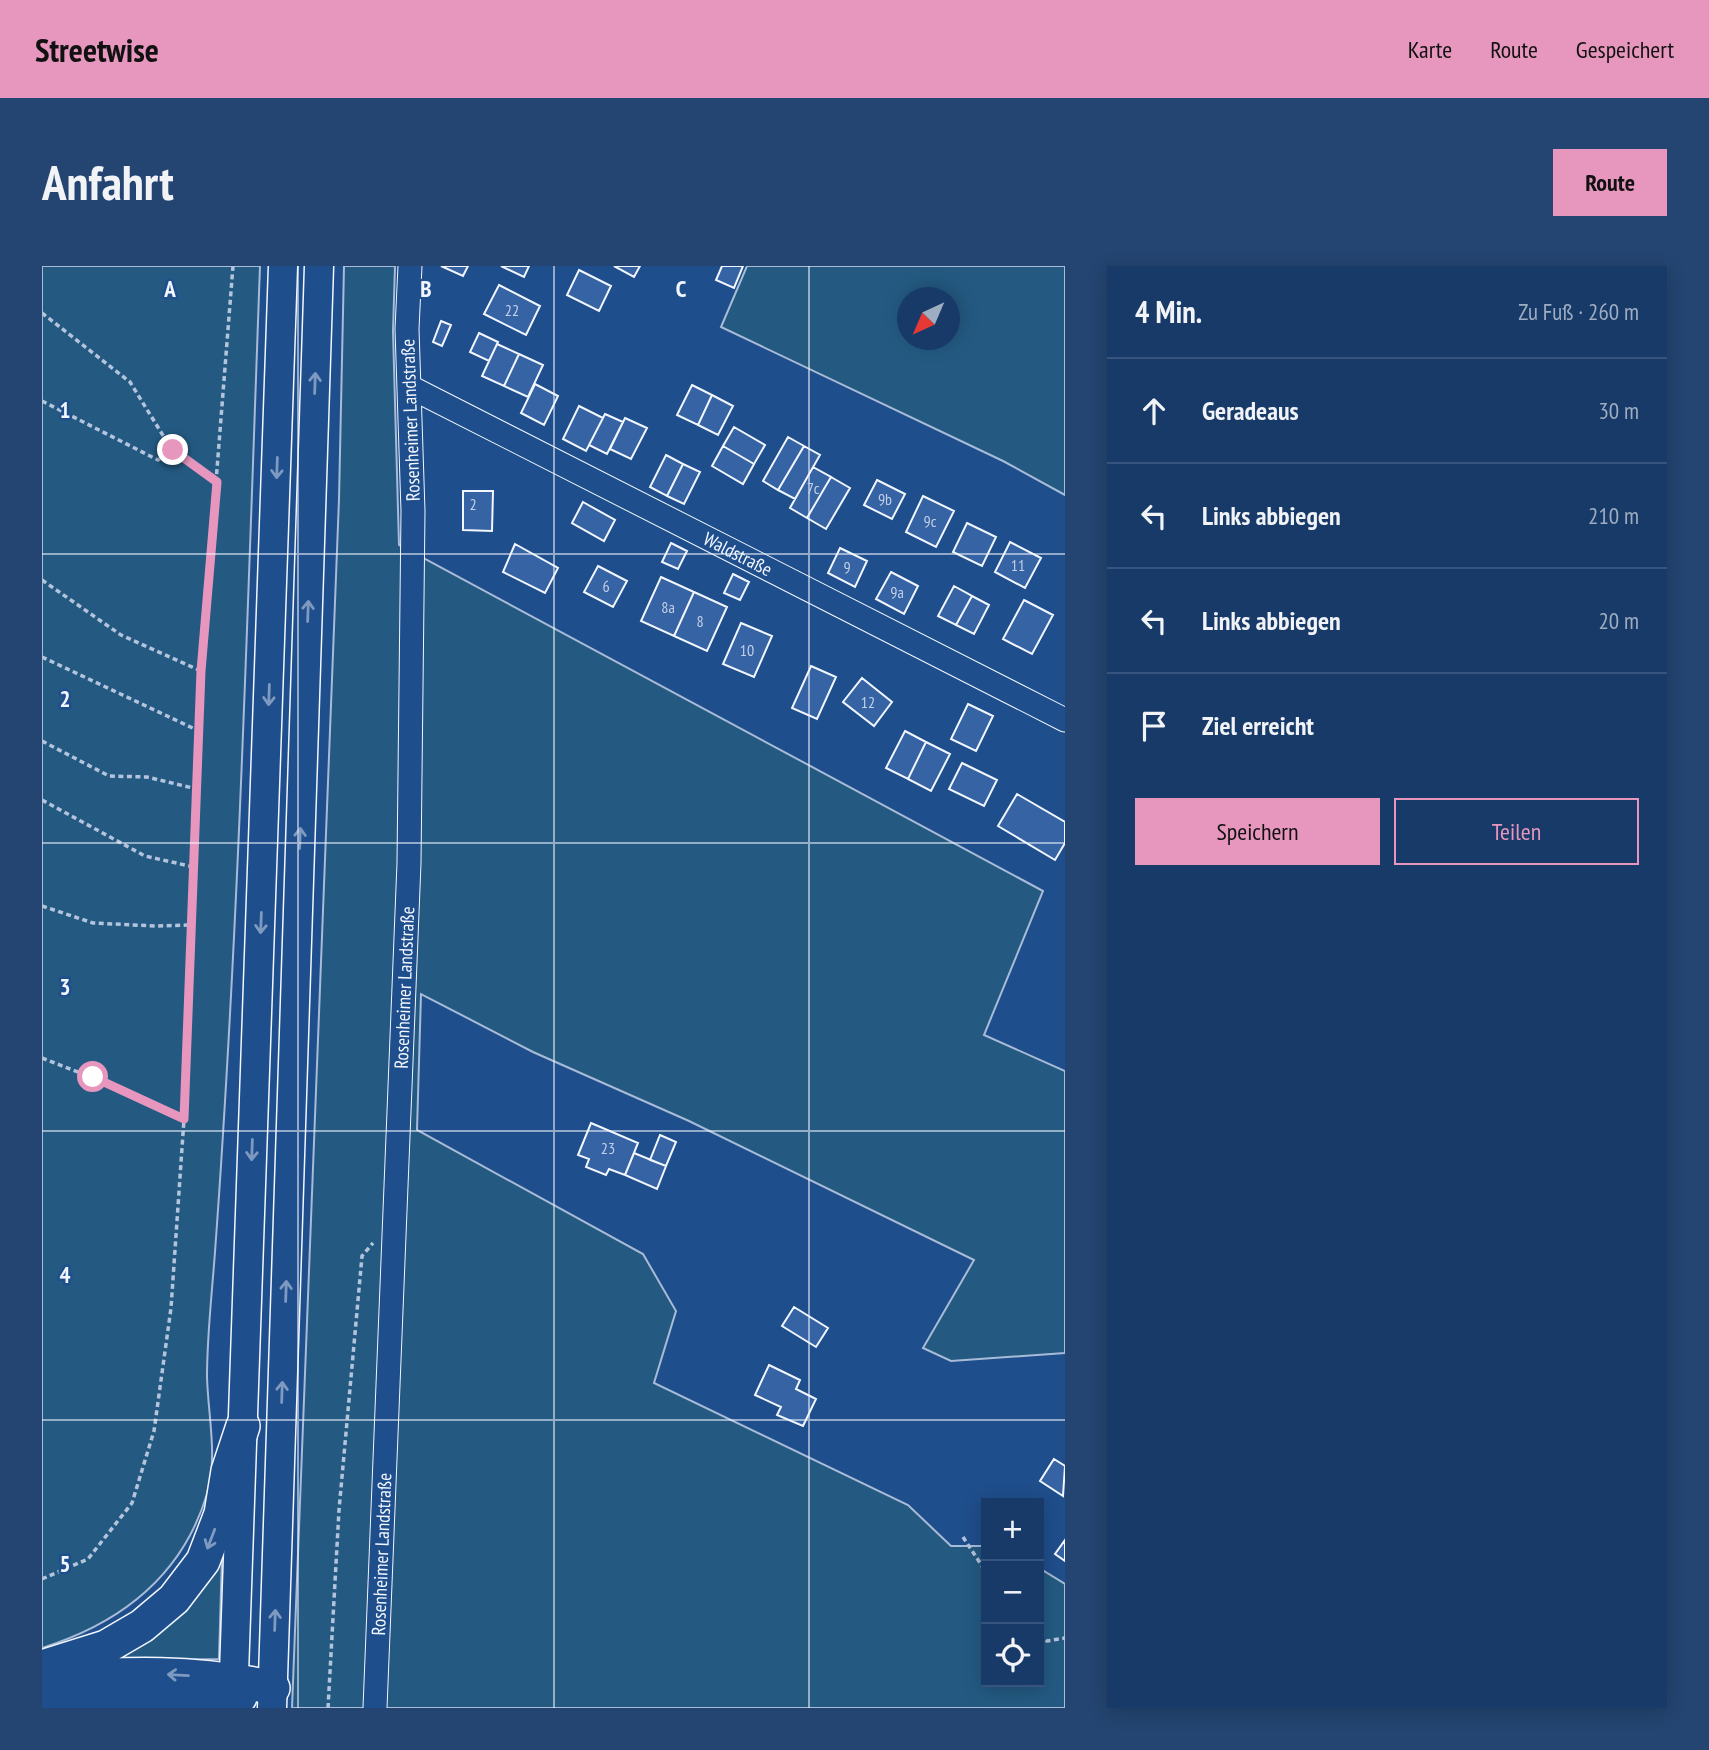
<!DOCTYPE html>
<html lang="de">
<meta charset="utf-8">
<style>
body{margin:0;font-family:"PT Sans Narrow",sans-serif;background:#244571;color:#f1f3f6}
.controls{position:absolute;right:21px;bottom:21px;display:grid;overflow:hidden;border-radius:0px;box-shadow:0 4px 18px #0003}
.controls button{width:63px;height:63px;display:grid;place-items:center;padding:0;border:0;border-bottom:2px solid #36547d;background:#173a69;color:#f1f3f6;font:35px sans-serif}
.compass{position:absolute;left:855px;top:21px;width:63px;height:63px;border-radius:50%;background:#173a69;box-shadow:0 4px 18px #0003;rotate:224deg}
.stop{position:absolute;width:21px;height:21px;margin:-16px;border:5px solid #e797bd;border-radius:50%;background:#fff}
.stop.end{background:#e797bd;border-color:#fff;box-shadow:0 2px 7px #0008}
.list{margin:0;padding:0;list-style:none}
h2{display:flex;justify-content:space-between;align-items:center;height:91px;margin:0;padding:0 28px;font-size:30px}
h2 small{font-size:23px;font-weight:400;color:#9eadc0}
.list li{display:grid;grid-template-columns:46px 1fr auto;gap:21px;align-items:center;box-sizing:border-box;height:105px;padding:0 28px;border-top:2px solid #36547d}
.list b{display:block;font-size:26px;white-space:nowrap}
.list em{font-size:23px;font-style:normal;color:#9eadc0}
.actions{display:flex;gap:14px;padding:21px 28px}
.actions a{flex:1;padding:16px 0;border:2px solid #e797bd;border-radius:0px;text-align:center;font-size:24px;color:#e797bd}
.actions .main{background:#e797bd;color:#111}
.icon{flex:none;width:38px;height:38px;fill:none;stroke:currentColor;stroke-width:2;stroke-linecap:round;stroke-linejoin:round}
.map{position:relative;flex:none;width:1023px;height:1442px;overflow:hidden;border-radius:0px}
header{display:flex;align-items:center;gap:42px;box-sizing:border-box;height:98px;padding:0 35px;background:#e797bd;color:#111}
header strong{font-size:33px}
nav{display:flex;gap:38px;margin-inline-start:auto;font-size:24px}
.intro{display:flex;align-items:center;justify-content:space-between;box-sizing:border-box;height:168px;padding:0 42px}
h1{margin:0;font-size:49px}
.button{padding:18px 32px;border-radius:0px;background:#e797bd;color:#111;font-size:24px;font-weight:700}
main{display:flex;gap:42px;padding:0 42px}
aside{flex:1;background:#173a69;border-radius:0px;box-shadow:0 4px 18px #0003}
.map>svg:first-child{display:block}
</style>
<header>
<strong>Streetwise</strong>
<nav><a>Karte</a><a>Route</a><a>Gespeichert</a></nav>
</header>
<div class="intro"><h1>Anfahrt</h1><a class="button">Route</a></div>
<main>
<div class="map">
<svg width="1023" height="1442" viewBox="0 0 1023 1442">
<rect width="100%" height="100%" fill="#1f4e8c"/>
<!-- green -->
<path fill="#245a82" stroke="#a8bbd7" stroke-width="2" fill-rule="evenodd" d="M 0,0 L 218,0 C 206,329 197,658 173,986 C 170,1027 165,1069 165,1111 C 166,1149 176,1191 165,1228 C 140,1311 79,1357 0,1382 Z
M 302,0 L 353,0 L 351,65 L 357,279 L 1001,625 L 942,769 L 1023,805 L 1023,1087 L 909,1095 L 881,1082 L 932,994 L 647,855 L 491,786 L 379,728 L 375,864 L 601,988 L 634,1045 L 612,1117 L 866,1239 L 909,1280 L 944,1280 L 944,1416 L 997,1416 L 997,1302 L 1023,1318 L 1023,1442 L 250,1442 L 297,233 Z
M 705,0 L 1023,0 L 1023,229 L 961,195 L 679,61 ZM 866,32 L 908,32 L 908,74 L 866,74 Z
M 180,1290 L 177,1393 L 75,1395 L 72,1391 Z"/>
<!-- building -->
<path fill="#3563a3" stroke="#f2f6ff" stroke-width="2" d="M 399,0 L 426,0 L 421,10 Z
M 459,0 L 487,0 L 482,11 Z
M 572,0 L 598,0 L 592,11 Z
M 680,0 L 701,0 L 692,22 L 674,14 Z
M 537,4 L 569,20 L 557,45 L 525,29 Z
M 457,19 L 498,40 L 484,69 L 442,48 Z
M 399,55 L 409,59 L 400,80 L 391,76 Z
M 437,67 L 456,76 L 447,95 L 428,86 Z
M 455,78 L 477,88 L 462,120 L 440,110 Z
M 477,88 L 501,99 L 486,131 L 462,120 Z
M 493,118 L 516,130 L 502,159 L 479,147 Z
M 650,119 L 670,129 L 656,159 L 635,149 Z
M 670,129 L 691,140 L 676,169 L 656,159 Z
M 537,140 L 561,152 L 544,185 L 521,173 Z
M 563,148 L 581,156 L 565,188 L 547,179 Z
M 583,152 L 605,162 L 589,193 L 568,183 Z
M 692,161 L 723,179 L 712,198 L 681,180 Z
M 746,171 L 762,180 L 736,224 L 721,215 Z
M 681,180 L 712,198 L 701,218 L 670,200 Z
M 762,180 L 778,189 L 753,233 L 736,224 Z
M 624,189 L 641,198 L 625,230 L 608,221 Z
M 641,198 L 658,206 L 642,238 L 625,230 Z
M 771,201 L 789,211 L 765,252 L 748,242 Z
M 789,211 L 808,222 L 784,263 L 765,252 Z
M 835,214 L 863,228 L 850,253 L 822,239 Z
M 421,225 L 451,225 L 450,265 L 421,264 Z
M 881,230 L 912,245 L 894,281 L 864,266 Z
M 541,236 L 573,254 L 562,275 L 530,257 Z
M 925,257 L 954,271 L 940,300 L 911,286 Z
M 968,276 L 999,292 L 983,322 L 953,306 Z
M 629,277 L 645,285 L 636,303 L 620,296 Z
M 473,278 L 516,302 L 503,327 L 461,306 Z
M 798,282 L 825,295 L 813,321 L 786,307 Z
M 556,300 L 585,315 L 571,341 L 542,326 Z
M 849,306 L 876,320 L 862,348 L 834,333 Z
M 691,308 L 707,316 L 698,334 L 682,327 Z
M 619,311 L 652,326 L 632,370 L 599,355 Z
M 912,320 L 930,330 L 914,359 L 896,350 Z
M 652,326 L 685,341 L 665,385 L 632,370 Z
M 930,330 L 947,339 L 932,368 L 914,359 Z
M 982,334 L 1011,349 L 990,388 L 961,373 Z
M 699,357 L 730,370 L 712,411 L 681,398 Z
M 769,400 L 794,411 L 775,453 L 750,442 Z
M 820,412 L 850,436 L 832,460 L 801,436 Z
M 926,438 L 951,450 L 934,485 L 909,473 Z
M 863,465 L 884,476 L 866,513 L 844,502 Z
M 884,476 L 908,488 L 889,525 L 866,513 Z
M 920,497 L 955,514 L 942,540 L 907,523 Z
M 975,528 L 1023,556 L 1023,577 L 1013,594 L 956,560 Z
M 549,857 L 596,877 L 583,909 L 567,903 L 564,909 L 544,901 L 547,893 L 536,889 Z
M 618,869 L 634,876 L 624,900 L 608,894 Z
M 592,887 L 624,900 L 615,923 L 583,909 Z
M 752,1041 L 786,1062 L 774,1081 L 740,1060 Z
M 727,1099 L 758,1114 L 754,1123 L 774,1133 L 761,1160 L 735,1149 L 739,1141 L 713,1129 Z
M 1012,1193 L 1023,1200 L 1021,1230 L 998,1215 Z
M 1023,1274 L 1023,1295 L 1013,1288 Z"/>
<g fill="none" stroke-linecap="round" stroke-linejoin="round">
<!-- minor casing -->
<g stroke="#f2f6ff" stroke-width="25">
<g id="minor">
<path id="s1" d="M 368,121 L 1023,454"/>
<path id="s2" d="M 333,1442 L 367,597 L 371,245 L 365,63 L 368,0"/>
</g>
</g>
<!-- major casing -->
<g stroke="#f2f6ff" stroke-width="31">
<path id="major" d="M 191,1436 L 241,0
M 230,1442 L 277,0"/>
</g>
<!-- highway casing -->
<g stroke="#f2f6ff" stroke-width="36">
<path id="highway" d="M 0,1401 L 64,1381 L 100,1360 L 132,1333 L 161,1295 L 179,1248 L 186,1205 L 201,1160
M 7,1414 C 82,1406 157,1405 231,1422
M 0,1440 L 198,1431"/>
</g>
<!-- path -->
<path stroke="#b3c4dc" stroke-width="3.5" stroke-dasharray="5 3.5" stroke-linecap="butt" d="M 0,47 L 88,116 L 130,184 L 175,215
M 0,135 L 116,194 L 130,184
M 0,314 L 79,369 L 159,405
M 0,391 L 157,465
M 0,475 L 67,510 L 105,511 L 155,523
M 0,534 L 103,590 L 152,601
M 0,640 L 51,657 L 114,660 L 149,659
M 0,792 L 51,812 L 142,853
M 921,1271 L 942,1303 L 944,1318
M 0,1313 L 46,1293 L 90,1237 L 112,1165 L 129,1042 L 142,853 L 159,406 L 191,0
M 997,1369 L 1005,1375 L 1023,1372
M 286,1442 L 297,1244 L 320,990 L 331,977"/>
<!-- minor -->
<use href="#minor" stroke="#1f4e8c" stroke-width="23"/>
<!-- major -->
<use href="#major" stroke="#1f4e8c" stroke-width="28"/>
<!-- highway -->
<use href="#highway" stroke="#1f4e8c" stroke-width="33"/>
</g>
<!-- one-way arrows -->
<defs><path id="oneway-shaft" d="M-6 0H5M1.5-3L5.5 0L1.5 3" fill="none" stroke-width="1.6" stroke-linecap="round" stroke-linejoin="round" transform="scale(1.75)"/></defs>
<g stroke="#7e9ac0">
<use href="#oneway-shaft" transform="translate(273 117) rotate(-88)"/>
<use href="#oneway-shaft" transform="translate(235 202) rotate(92)"/>
<use href="#oneway-shaft" transform="translate(266 345) rotate(-88)"/>
<use href="#oneway-shaft" transform="translate(227 429) rotate(92)"/>
<use href="#oneway-shaft" transform="translate(258 572) rotate(-88)"/>
<use href="#oneway-shaft" transform="translate(219 657) rotate(92)"/>
<use href="#oneway-shaft" transform="translate(210 884) rotate(92)"/>
<use href="#oneway-shaft" transform="translate(244 1025) rotate(-88)"/>
<use href="#oneway-shaft" transform="translate(240 1126) rotate(-88)"/>
<use href="#oneway-shaft" transform="translate(169 1273) rotate(111)"/>
<use href="#oneway-shaft" transform="translate(233 1354) rotate(-88)"/>
<use href="#oneway-shaft" transform="translate(136 1409) rotate(-177)"/>
</g>
<g fill="none" stroke-linecap="round" stroke-linejoin="round">
<!-- route -->
<path stroke="#e797bd" stroke-width="9" d="M 51,811 L 142,853 L 159,405 L 175,216 L 131,184"/>
</g>
<!-- grid -->
<path fill="none" stroke="#f2f6ff" stroke-width="2" stroke-opacity="0.55" d="M 256,0 L 256,1442M 512,0 L 512,1442M 767,0 L 767,1442M 0,288 L 1023,288M 0,577 L 1023,577M 0,865 L 1023,865M 0,1154 L 1023,1154"/>
<g text-anchor="middle" stroke-width="5" stroke-linejoin="round" paint-order="stroke">
<!-- number labels -->
<g font-size="16" fill="#c3d1e8">
<text x="470" y="50">22</text>
<text x="771" y="228">7c</text>
<text x="843" y="239">9b</text>
<text x="431" y="244">2</text>
<text x="888" y="261">9c</text>
<text x="976" y="305">11</text>
<text x="805" y="307">9</text>
<text x="564" y="326">6</text>
<text x="855" y="332">9a</text>
<text x="626" y="347">8a</text>
<text x="658" y="361">8</text>
<text x="705" y="390">10</text>
<text x="826" y="442">12</text>
<text x="566" y="888">23</text>
</g>
<!-- street labels -->
<g font-size="19" fill="#f2f6ff" stroke="#1f4e8c">
<text transform="translate(368 154) rotate(-92)" y="7">Rosenheimer Landstraße</text>
<text dy="7" stroke="none"><textPath href="#s1" startOffset="368">Waldstraße</textPath></text>
<text dy="7" stroke="none"><textPath href="#s2" startOffset="721">Rosenheimer Landstraße</textPath></text>
<text dy="7" stroke="none"><textPath href="#s2" startOffset="154">Rosenheimer Landstraße</textPath></text>
</g>
</g>
<g font-size="23" text-anchor="middle" font-weight="bold" fill="#f2f6ff" stroke="#1f4e8c" stroke-width="5" stroke-linejoin="round" paint-order="stroke">
<text x="128" y="31">A</text>
<text x="384" y="31">B</text>
<text x="639" y="31">C</text>
<text x="23" y="152">1</text>
<text x="23" y="441">2</text>
<text x="23" y="729">3</text>
<text x="23" y="1017">4</text>
<text x="23" y="1306">5</text>
</g>
</svg>
<div class="controls">
<button>+</button>
<button>−</button>
<button><svg class="icon" aria-label="locate" viewBox="0 0 24 24"><circle cx="12" cy="12" r="6"/><path d="M12 2v4M12 18v4M2 12h4M18 12h4"/></svg></button>
</div>
<svg class="compass" viewBox="-18 -18 36 36"><path d="M0-13l5 13h-10z" fill="#e53935"/><path d="M0 13l5-13h-10z" fill="#9eadc0"/></svg>
<div class="stop" style="left:51px;top:811px"></div>
<div class="stop end" style="left:131px;top:184px"></div>
</div>
<aside>
<h2>4 Min.<small>Zu Fuß · 260 m</small></h2>
<ul class="list">
<li><svg class="icon" aria-label="ahead" viewBox="0 0 24 24"><path d="M12 20V5M6 11l6-6 6 6"/></svg><div><b>Geradeaus</b></div><em>30 m</em></li>
<li><svg class="icon" aria-label="left" viewBox="0 0 24 24"><path d="M17 20v-9H6M10 6l-5 5 5 5"/></svg><div><b>Links abbiegen</b></div><em>210 m</em></li>
<li><svg class="icon" aria-label="left" viewBox="0 0 24 24"><path d="M17 20v-9H6M10 6l-5 5 5 5"/></svg><div><b>Links abbiegen</b></div><em>20 m</em></li>
<li><svg class="icon" aria-label="arrive" viewBox="0 0 24 24"><path d="M6 21V4h12l-3 4 3 4H6"/></svg><div><b>Ziel erreicht</b></div></li>
</ul>
<div class="actions"><a class="main">Speichern</a><a>Teilen</a></div>
</aside>
</main>
